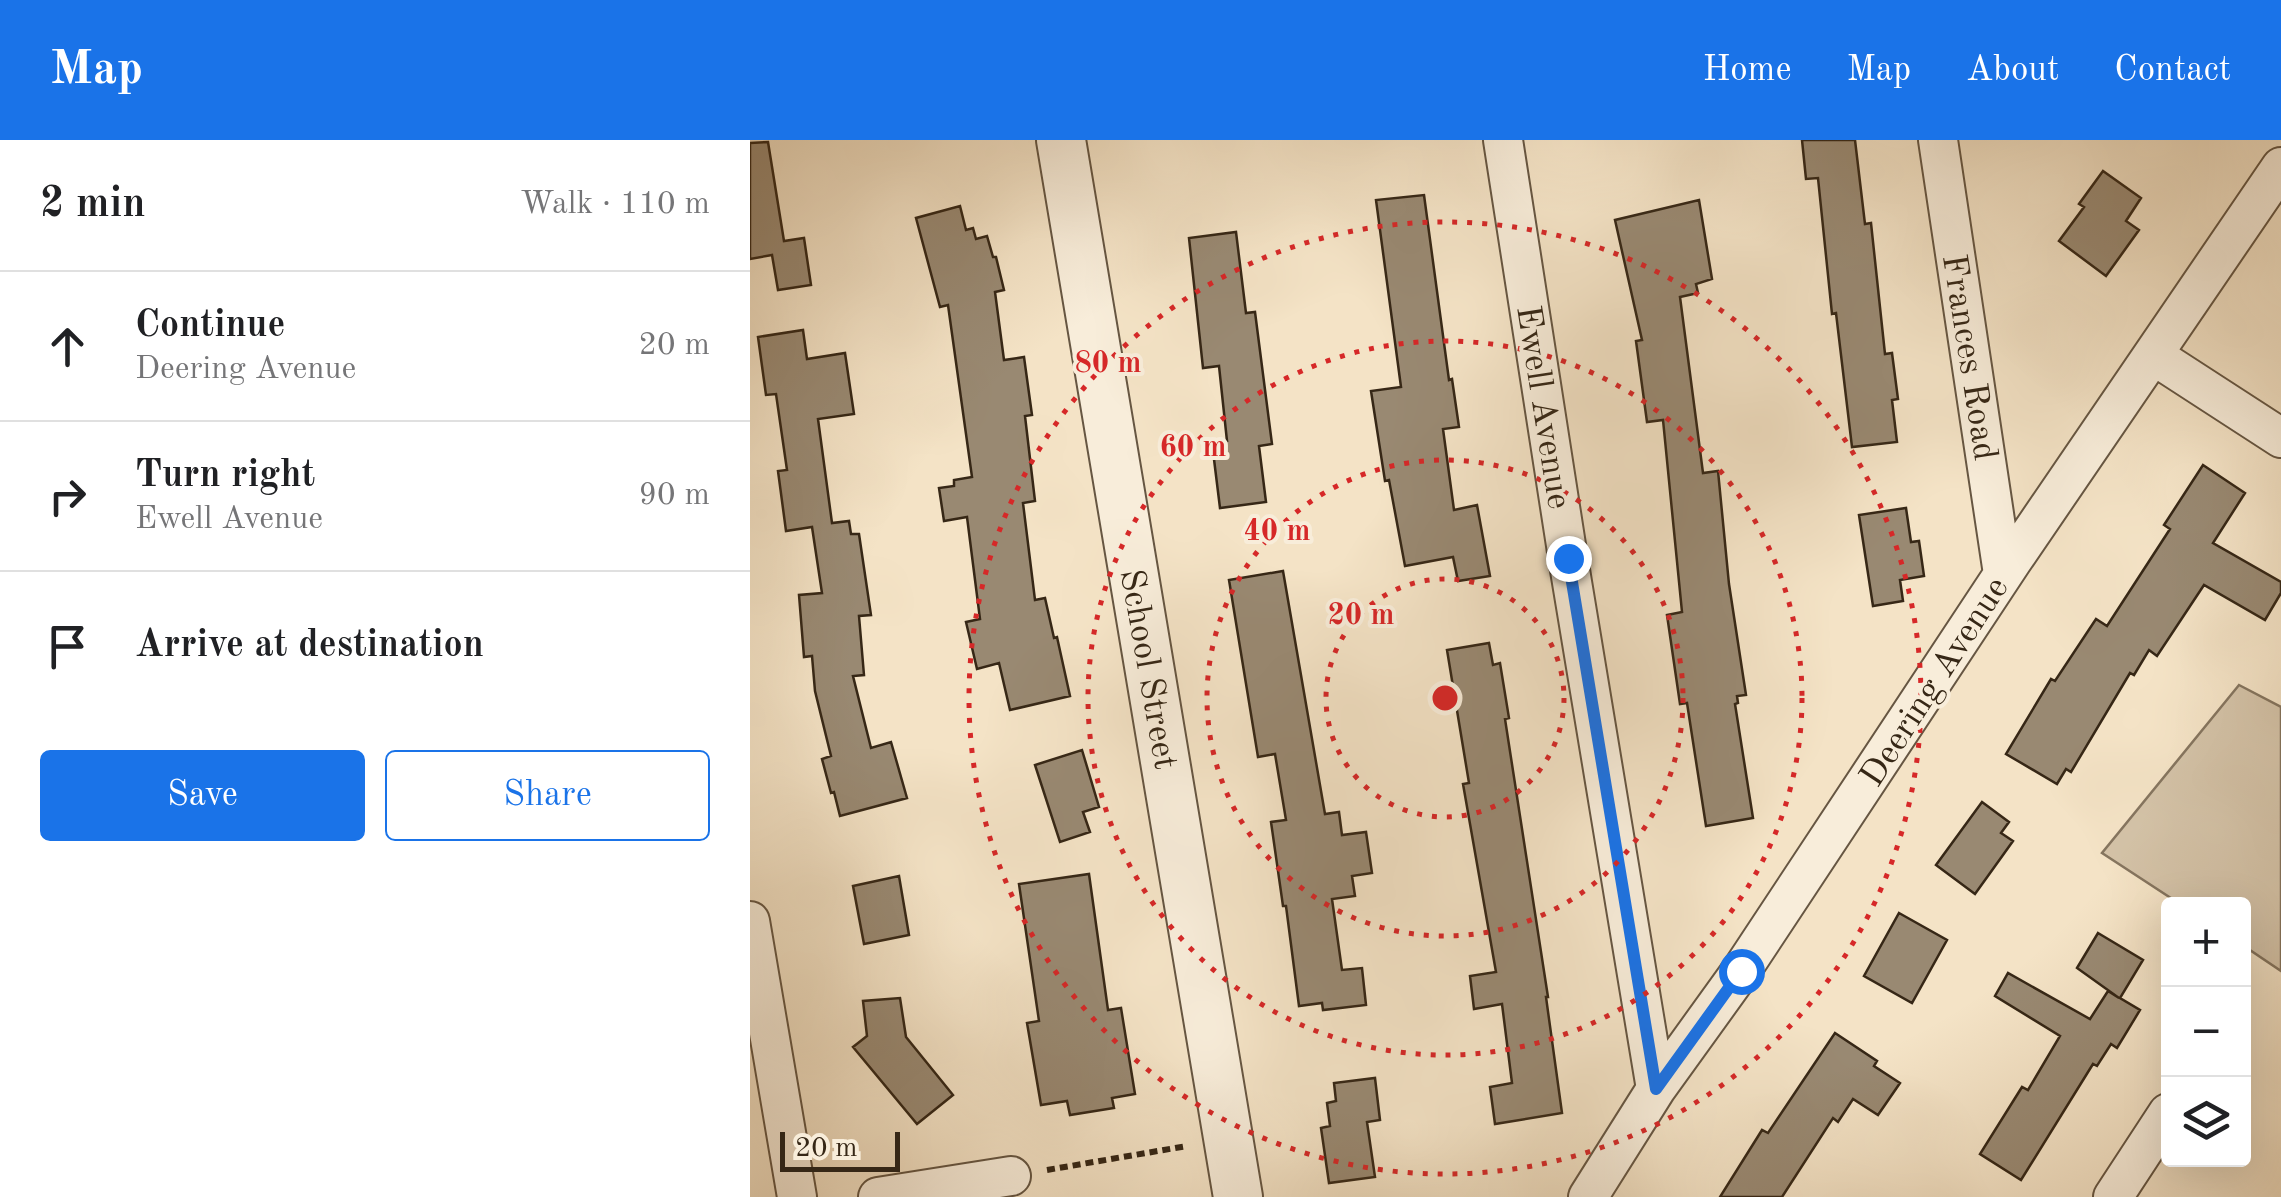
<!DOCTYPE html>
<meta charset="utf-8">
<style>
body{margin:0;font-family:"Old Standard TT",serif;background:#f2f2f2;color:#202124}
.controls{position:absolute;right:30px;bottom:30px;display:grid;overflow:hidden;border-radius:10px;box-shadow:0 10px 40px #0002}
.controls button{width:90px;height:90px;display:grid;place-items:center;padding:0;border:0;border-bottom:2px solid #e0e0e0;background:#fff;color:#202124;font:50px sans-serif}
.scale{position:absolute;left:30px;bottom:25px;width:120px;box-sizing:border-box;padding-left:10px;border:5px solid #362716;border-top:0;font-size:28px;line-height:35px;white-space:nowrap;color:#362716;-webkit-text-stroke:8px #f8edda;paint-order:stroke}
.stop{position:absolute;width:30px;height:30px;margin:-22px;border:8px solid #1a73e8;border-radius:50%;background:#fff}
.stop.end{background:#1a73e8;border-color:#fff;box-shadow:0 2px 10px #0008}
.list{margin:0;padding:0;list-style:none}
h2{display:flex;justify-content:space-between;align-items:center;height:130px;margin:0;padding:0 40px;font-size:42px}
h2 small{font-size:32px;font-weight:400;color:#757577}
.list li{display:grid;grid-template-columns:65px 1fr auto;gap:30px;align-items:center;box-sizing:border-box;height:150px;padding:0 40px;border-top:2px solid #e0e0e0}
.list b{display:block;font-size:38px;white-space:nowrap}
.list p{margin:0;font-size:32px;white-space:nowrap;color:#757577}
.list em{font-size:32px;font-style:normal;color:#757577}
.actions{display:flex;gap:20px;padding:30px 40px}
.actions a{flex:1;padding:22px 0;border:2px solid #1a73e8;border-radius:10px;text-align:center;font-size:35px;color:#1a73e8}
.actions .main{background:#1a73e8;color:#fff}
.icon{flex:none;width:55px;height:55px;fill:none;stroke:currentColor;stroke-width:2;stroke-linecap:round;stroke-linejoin:round}
.map{position:relative;flex:none;width:1531px;height:1057px;overflow:hidden}
header{display:flex;align-items:center;gap:60px;box-sizing:border-box;height:140px;padding:0 50px;background:#1a73e8;color:#fff}
header strong{font-size:48px}
nav{display:flex;gap:55px;margin-inline-start:auto;font-size:35px}
main{display:flex}
aside{flex:1;background:#fff}
.map>svg:first-child{display:block}
</style>
<header>
<strong>Map</strong>
<nav><a>Home</a><a>Map</a><a>About</a><a>Contact</a></nav>
</header>
<main>
<aside>
<h2>2 min<small>Walk · 110 m</small></h2>
<ul class="list">
<li><svg class="icon" aria-label="ahead" viewBox="0 0 24 24"><path d="M12 20V5M6 11l6-6 6 6"/></svg><div><b>Continue</b><p>Deering Avenue</p></div><em>20 m</em></li>
<li><svg class="icon" aria-label="right" viewBox="0 0 24 24"><path d="M7 20v-9h11M14 6l5 5-5 5"/></svg><div><b>Turn right</b><p>Ewell Avenue</p></div><em>90 m</em></li>
<li><svg class="icon" aria-label="arrive" viewBox="0 0 24 24"><path d="M6 21V4h12l-3 4 3 4H6"/></svg><div><b>Arrive at destination</b></div></li>
</ul>
<div class="actions"><a class="main">Save</a><a>Share</a></div>
</aside>
<div class="map">
<svg width="1531" height="1057" viewBox="0 0 1531 1057">
<rect width="100%" height="100%" fill="#f4e3c6"/>
<filter id="stains"><feTurbulence type="fractalNoise" baseFrequency=".002" numOctaves="4"/><feColorMatrix values="0 0 0 0 .2 0 0 0 0 .09 0 0 0 0 .02 0 0 0 .5 -.17"/></filter>
<radialGradient id="worn" r=".72"><stop offset=".6" stop-color="#630" stop-opacity="0"/><stop offset="1" stop-color="#630" stop-opacity=".3"/></radialGradient>
<!-- green -->
<path fill="#d4c3a8" stroke="#85755f" stroke-width="2.5" d="M 1489,545 L 1531,567 L 1531,831 L 1494,806 L 1494,764 L 1430,764 L 1352,713 Z"/>
<!-- building -->
<path fill="#998972" stroke="#362716" stroke-width="2.5" d="M 1052,0 L 1105,0 L 1115,84 L 1121,83 L 1135,214 L 1142,213 L 1148,259 L 1142,260 L 1147,302 L 1102,307 L 1086,173 L 1082,174 L 1068,38 L 1056,39 Z
M 18,2 L 34,101 L 54,98 L 61,145 L 28,150 L 22,115 L 0,119 L 0,3 Z
M 1353,31 L 1391,58 L 1376,81 L 1389,90 L 1356,136 L 1309,101 L 1334,67 L 1329,64 Z
M 674,55 L 699,240 L 702,239 L 709,287 L 693,289 L 704,370 L 727,365 L 740,436 L 708,441 L 703,417 L 655,426 L 639,340 L 635,341 L 621,251 L 651,247 L 626,60 Z
M 949,60 L 962,139 L 946,144 L 948,153 L 930,157 L 953,333 L 968,331 L 979,444 L 996,555 L 987,556 L 988,563 L 985,564 L 1003,678 L 956,686 L 937,563 L 930,564 L 917,475 L 932,472 L 913,280 L 897,282 L 886,201 L 892,200 L 865,80 Z
M 210,66 L 216,90 L 223,88 L 226,99 L 237,96 L 243,117 L 246,117 L 254,150 L 245,152 L 254,220 L 274,217 L 282,275 L 275,276 L 285,361 L 273,363 L 285,460 L 295,458 L 304,498 L 307,497 L 320,556 L 260,570 L 249,523 L 227,529 L 216,482 L 230,479 L 217,377 L 194,381 L 189,348 L 204,346 L 204,340 L 222,337 L 198,165 L 190,167 L 166,78 Z
M 486,92 L 496,173 L 505,172 L 522,304 L 509,306 L 516,362 L 470,368 L 462,303 L 477,301 L 469,226 L 453,228 L 439,98 Z
M 53,190 L 57,219 L 95,213 L 104,274 L 68,279 L 82,383 L 99,381 L 101,394 L 109,394 L 121,475 L 109,476 L 114,535 L 103,536 L 121,608 L 141,602 L 157,658 L 90,676 L 84,652 L 81,653 L 72,619 L 81,616 L 65,551 L 62,516 L 54,517 L 49,455 L 72,453 L 62,387 L 36,391 L 28,331 L 37,330 L 26,254 L 16,255 L 8,197 Z
M 1453,325 L 1495,353 L 1463,403 L 1531,442 L 1531,453 L 1515,480 L 1454,445 L 1407,516 L 1399,510 L 1384,535 L 1380,533 L 1321,632 L 1316,629 L 1307,644 L 1256,614 L 1301,539 L 1305,541 L 1346,479 L 1357,486 L 1420,389 L 1414,385 Z
M 1156,368 L 1161,402 L 1169,401 L 1174,436 L 1150,440 L 1153,461 L 1123,466 L 1109,375 Z
M 533,431 L 575,674 L 589,672 L 592,695 L 616,692 L 622,733 L 602,736 L 605,756 L 582,759 L 592,830 L 612,828 L 616,865 L 573,870 L 572,863 L 549,866 L 536,766 L 533,766 L 521,682 L 536,680 L 525,614 L 508,617 L 479,440 Z
M 739,503 L 743,525 L 750,523 L 759,578 L 755,579 L 798,857 L 796,857 L 812,973 L 745,984 L 740,947 L 762,943 L 752,864 L 724,869 L 720,836 L 746,832 L 713,644 L 719,643 L 697,510 Z
M 332,610 L 349,667 L 333,672 L 340,692 L 310,702 L 285,625 Z
M 1232,662 L 1259,682 L 1251,693 L 1263,701 L 1225,754 L 1186,725 Z
M 339,734 L 358,870 L 371,868 L 385,954 L 362,958 L 364,968 L 320,975 L 317,961 L 291,965 L 277,883 L 289,881 L 269,744 Z
M 149,736 L 159,795 L 114,804 L 103,746 Z
M 1149,773 L 1197,800 L 1162,863 L 1114,836 Z
M 1348,793 L 1393,820 L 1370,858 L 1390,870 L 1367,908 L 1361,904 L 1347,926 L 1343,924 L 1271,1040 L 1230,1014 L 1272,947 L 1278,950 L 1310,896 L 1245,856 L 1258,833 L 1340,879 L 1358,851 L 1369,858 L 1327,828 Z
M 150,858 L 156,897 L 203,955 L 167,984 L 103,907 L 117,896 L 113,861 Z
M 1085,893 L 1127,921 L 1124,926 L 1150,943 L 1128,975 L 1103,959 L 1088,982 L 1083,978 L 1032,1057 L 970,1057 L 1012,990 L 1018,993 Z
M 625,938 L 630,980 L 617,982 L 625,1037 L 579,1043 L 571,988 L 580,986 L 577,963 L 586,961 L 584,943 Z"/>
<g fill="none" stroke-linecap="round" stroke-linejoin="round">
<!-- minor casing -->
<g stroke="#665642" stroke-width="42">
<path id="minor" d="M 753,0 L 818,418 L 906,949
M 1188,0 L 1253,434
M 1403,215 L 1531,298
M 0,781 L 47,1057
M 128,1057 L 261,1036
M 838,1057 L 906,949 L 991,831 L 1262,421 L 1531,27
M 1363,1057 L 1418,973"/>
</g>
<!-- tertiary casing -->
<g stroke="#665642" stroke-width="52">
<path id="tertiary" d="M 311,0 L 488,1057"/>
</g>
<!-- path -->
<path stroke="#362716" stroke-width="6" stroke-dasharray="8 5" stroke-linecap="butt" d="M 297,1030 L 437,1006"/>
<!-- minor -->
<use href="#minor" stroke="#f8edda" stroke-width="38"/>
<!-- tertiary -->
<use href="#tertiary" stroke="#f8edda" stroke-width="48"/>
</g>
<g fill="none" stroke-linecap="round" stroke-linejoin="round">
<!-- route -->
<path stroke="#1a73e8" stroke-width="12" d="M 818,418 L 906,949 L 991,831"/>
</g>
<!-- distance rings -->
<g fill="none" stroke="#d62828" stroke-width="5" stroke-dasharray="5 10">
<circle cx="695" cy="558" r="119"/>
<circle cx="695" cy="558" r="238"/>
<circle cx="695" cy="558" r="357"/>
<circle cx="695" cy="558" r="476"/>
</g>
<g text-anchor="middle" stroke-width="8" stroke-linejoin="round" paint-order="stroke">
<!-- street labels -->
<g font-size="35" fill="#362716" stroke="#f8edda">
<text transform="translate(1221 217) rotate(81)" y="12">Frances Road</text>
<text transform="translate(795 267) rotate(81)" y="12">Ewell Avenue</text>
<text transform="translate(400 529) rotate(80)" y="12">School Street</text>
<text transform="translate(1183 541) rotate(-57)" y="12">Deering Avenue</text>
</g>
</g>
<circle cx="695" cy="558" r="15" fill="#d62828" stroke="#f8edda" stroke-width="5"/>
<g font-size="30" text-anchor="middle" font-weight="bold" fill="#d62828" stroke="#f8edda" stroke-width="8" stroke-linejoin="round" paint-order="stroke">
<text x="358" y="232">80 m</text>
<text x="443" y="316">60 m</text>
<text x="527" y="400">40 m</text>
<text x="611" y="484">20 m</text>
</g>
<rect width="100%" height="100%" filter="url(#stains)"/>
<rect width="100%" height="100%" fill="url(#worn)"/>
</svg>
<div class="controls">
<button>+</button>
<button>−</button>
<button><svg class="icon" aria-label="layers" viewBox="0 0 24 24"><path d="M12 4l9 5-9 5-9-5zM3 14l9 5 9-5"/></svg></button>
</div>
<div class="scale">20 m</div>
<div class="stop" style="left:991px;top:831px"></div>
<div class="stop end" style="left:818px;top:418px"></div>
</div>
</main>
